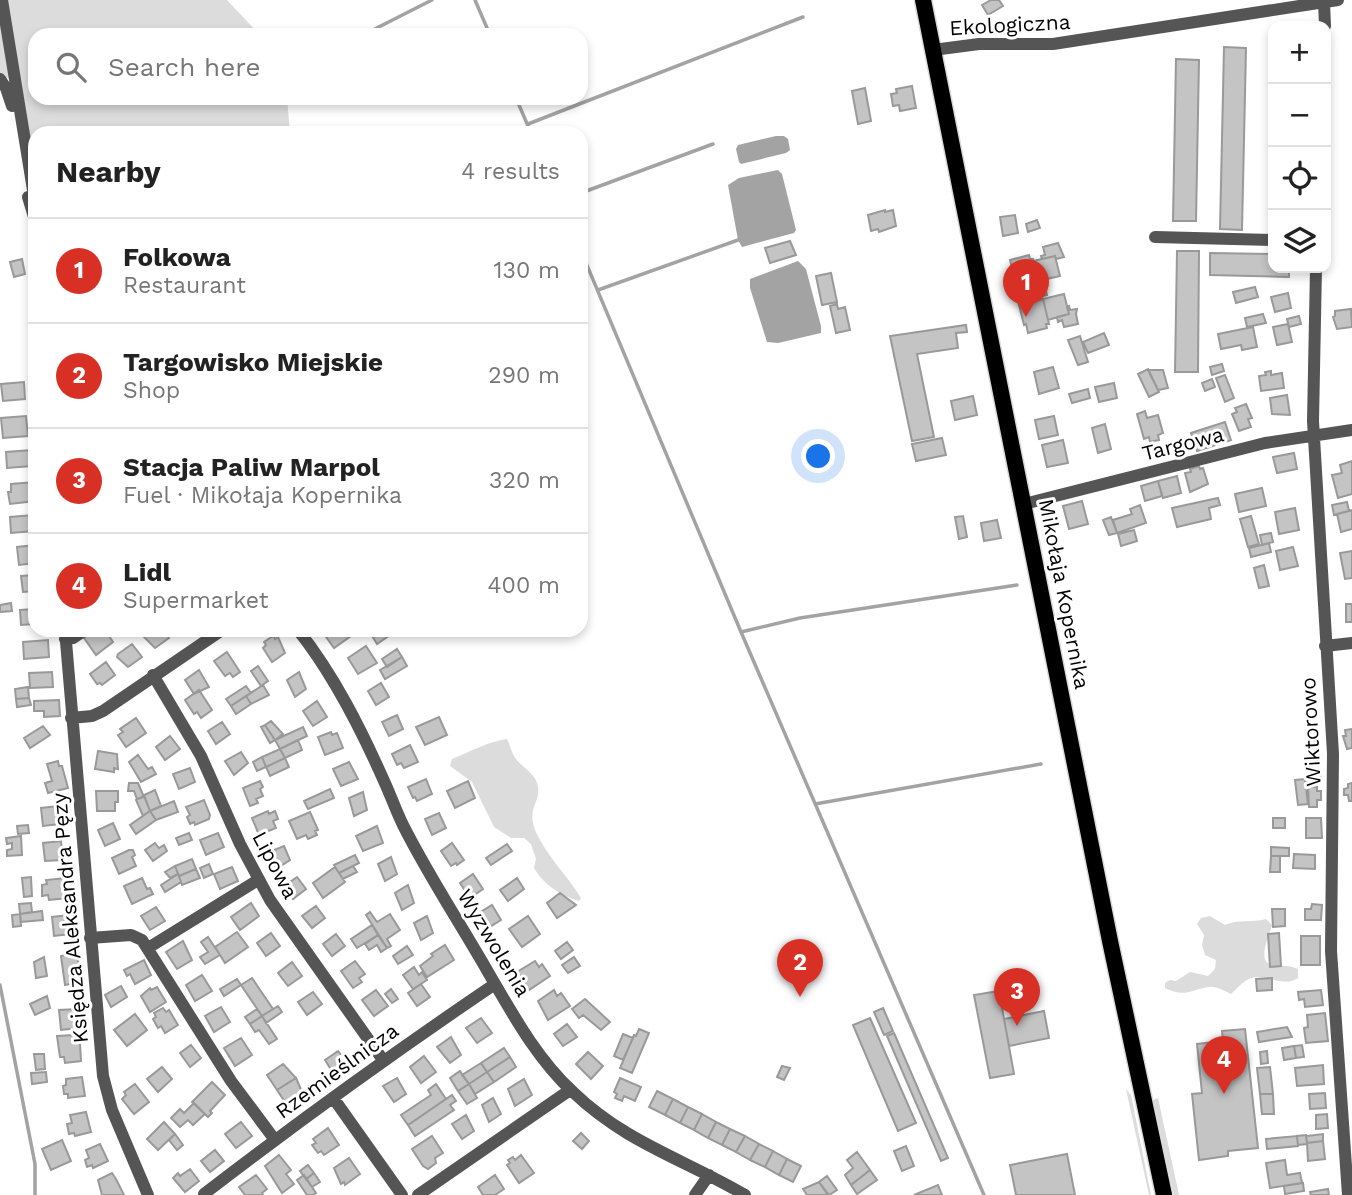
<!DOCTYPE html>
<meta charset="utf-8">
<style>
body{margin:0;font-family:"Work Sans",sans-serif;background:#f6f6f6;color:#222}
.controls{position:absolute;right:21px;top:21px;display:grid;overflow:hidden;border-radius:14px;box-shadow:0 4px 10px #0003}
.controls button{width:63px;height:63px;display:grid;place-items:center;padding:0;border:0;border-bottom:2px solid #e0e0e0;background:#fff;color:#222;font:35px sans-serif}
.you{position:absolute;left:819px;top:457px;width:24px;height:24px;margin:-18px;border:5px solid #fff;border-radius:50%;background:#1a73e8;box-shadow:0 0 0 10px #1a73e833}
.badge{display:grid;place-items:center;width:46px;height:46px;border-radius:50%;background:#d93025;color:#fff;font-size:23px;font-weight:700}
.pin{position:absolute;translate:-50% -58px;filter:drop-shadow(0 2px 4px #0008)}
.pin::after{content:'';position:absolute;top:37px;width:24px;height:21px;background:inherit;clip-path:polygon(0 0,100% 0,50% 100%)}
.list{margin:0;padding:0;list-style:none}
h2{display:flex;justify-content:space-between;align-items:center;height:91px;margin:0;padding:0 28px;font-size:30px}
h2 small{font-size:23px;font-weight:400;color:#767676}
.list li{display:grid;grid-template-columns:46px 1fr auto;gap:21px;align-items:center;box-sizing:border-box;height:105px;padding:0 28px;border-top:2px solid #e0e0e0}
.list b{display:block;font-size:26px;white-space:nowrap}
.list p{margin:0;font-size:23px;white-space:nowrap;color:#767676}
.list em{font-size:23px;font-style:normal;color:#767676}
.icon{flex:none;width:38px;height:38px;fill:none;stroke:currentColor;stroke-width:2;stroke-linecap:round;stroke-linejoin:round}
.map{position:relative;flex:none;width:1352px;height:1195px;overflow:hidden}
.search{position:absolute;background:#fff;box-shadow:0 4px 10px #0003;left:28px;top:28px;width:560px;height:77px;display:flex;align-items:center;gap:18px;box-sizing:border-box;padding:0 24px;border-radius:21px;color:#767676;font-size:26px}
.panel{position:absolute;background:#fff;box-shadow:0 4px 10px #0003;left:28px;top:126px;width:560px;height:511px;border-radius:21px}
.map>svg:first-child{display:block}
</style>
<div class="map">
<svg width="1352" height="1195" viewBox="0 0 1352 1195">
<rect width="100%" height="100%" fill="#fff"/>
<!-- green -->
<path fill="#dcdcdc" d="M 0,0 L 227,0 L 260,35 L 35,35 L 35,98 L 287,98 L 290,133 L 35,133 L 35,167 L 20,76 L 0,79 Z
M 507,739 C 510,745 512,754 516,759 C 522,767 534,773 537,783 C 543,801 526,807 535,830 C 545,854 567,875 581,898 L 579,901 C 561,896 543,884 534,868 L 536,859 L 531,844 L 524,838 L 511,838 L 494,827 L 472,782 L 450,766 L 452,759 C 469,752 490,741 507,739 Z
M 1210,916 L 1225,925 C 1238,919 1252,923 1266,919 L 1272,925 C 1269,937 1255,964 1274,965 C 1283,966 1289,965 1298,969 L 1298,978 C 1281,989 1265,971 1249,979 C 1242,982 1237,989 1231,994 C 1224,991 1216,986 1209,987 C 1189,990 1186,998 1165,988 L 1165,983 L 1170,980 L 1176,981 L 1190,972 L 1208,976 L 1215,969 L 1216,960 L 1205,955 L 1202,945 L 1204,935 L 1197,924 L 1201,918 Z
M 1126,1089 L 1131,1095 L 1151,1195 L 1149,1195 Z
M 1158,1098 L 1179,1195 L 1174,1195 L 1151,1101 Z"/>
<!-- water -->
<path fill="#a3a3a3" d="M 776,136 L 784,136 L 788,139 L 790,150 L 786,153 L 741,164 L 739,162 L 736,149 L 738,145 Z
M 778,170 L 782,174 L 796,230 L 794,233 L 742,247 L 738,240 L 728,185 L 739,178 Z
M 798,261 L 806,269 L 821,326 L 821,333 L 778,343 L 767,342 L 750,288 L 750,279 Z"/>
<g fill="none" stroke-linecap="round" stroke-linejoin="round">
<!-- stream -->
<path stroke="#a3a3a3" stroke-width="3.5" d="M 475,0 L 490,35
M 363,35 L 432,0
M 516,98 L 531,133
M 528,124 L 803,17
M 581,193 L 713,144
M 581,251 L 741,632 L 984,1195
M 598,290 L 738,240
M 741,632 L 800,618 L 1017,585
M 815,804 L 1041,764
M 0,985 L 35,1164 L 35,1195"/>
</g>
<!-- building -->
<path fill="#c4c4c4" stroke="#999" stroke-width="2" d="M 991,0 L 999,0 L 1003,6 L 988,15 L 982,5 Z
M 1224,47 L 1246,48 L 1242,230 L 1220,229 Z
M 1176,59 L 1199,60 L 1196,221 L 1173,221 Z
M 912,86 L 916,108 L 900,111 L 899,105 L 893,106 L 891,94 L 897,93 L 896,89 Z
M 865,88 L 871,121 L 858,124 L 852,91 Z
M 885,210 L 885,212 L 893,210 L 896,226 L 879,232 L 878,229 L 871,231 L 868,215 Z
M 1015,215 L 1018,233 L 1003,236 L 1000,217 Z
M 1037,220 L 1040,228 L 1028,232 L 1026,224 Z
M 790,241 L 796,255 L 770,263 L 765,248 Z
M 1058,243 L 1064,257 L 1056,259 L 1055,256 L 1042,259 L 1041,256 L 1045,255 L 1043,247 Z
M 1177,251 L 1199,251 L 1198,372 L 1175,372 Z
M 1210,253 L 1273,254 L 1273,268 L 1289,268 L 1289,277 L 1210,275 Z
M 1029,255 L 1030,259 L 1033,259 L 1038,281 L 1036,282 L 1037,285 L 1044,284 L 1047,295 L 1039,297 L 1040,300 L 1043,299 L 1049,324 L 1046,324 L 1047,328 L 1028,333 L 1026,324 L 1024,325 L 1010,269 L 1012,268 L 1010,260 Z
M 1055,256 L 1060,276 L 1038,281 L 1033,261 Z
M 22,259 L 25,274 L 14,277 L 10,262 Z
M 831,273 L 837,302 L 822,305 L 816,276 Z
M 1255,287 L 1258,297 L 1236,303 L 1233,292 Z
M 1288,293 L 1291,308 L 1275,312 L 1271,297 Z
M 1064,294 L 1069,314 L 1048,320 L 1043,299 Z
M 837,304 L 838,309 L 845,307 L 850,330 L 836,333 L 830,306 Z
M 1069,306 L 1070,310 L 1077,309 L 1076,314 L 1078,324 L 1064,327 L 1062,320 L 1058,322 L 1057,317 L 1069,314 L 1067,307 Z
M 1351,309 L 1352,327 L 1337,329 L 1333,317 L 1335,316 L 1335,311 Z
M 1263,314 L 1266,323 L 1247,327 L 1245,318 Z
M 1299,316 L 1301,324 L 1289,327 L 1287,319 Z
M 1288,324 L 1292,342 L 1277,345 L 1273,327 Z
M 966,325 L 967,332 L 956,333 L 958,348 L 917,354 L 934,437 L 912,441 L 890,336 Z
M 1253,327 L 1257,347 L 1242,350 L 1241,345 L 1221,349 L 1218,334 Z
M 1104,333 L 1109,345 L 1088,353 L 1083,342 Z
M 1080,336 L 1088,362 L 1078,365 L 1068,340 Z
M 1222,364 L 1224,371 L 1212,375 L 1210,367 Z
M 1053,367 L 1059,388 L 1039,394 L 1034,372 Z
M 1148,369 L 1159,392 L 1149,397 L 1138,374 Z
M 1148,370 L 1163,370 L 1168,388 L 1158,390 Z
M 1271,371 L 1271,375 L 1282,373 L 1284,388 L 1261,391 L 1259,376 L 1266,375 L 1265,372 Z
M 1225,375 L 1234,398 L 1225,402 L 1216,378 Z
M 1212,379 L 1215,387 L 1205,391 L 1202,383 Z
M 24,382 L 25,399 L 3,401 L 1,384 Z
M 1114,383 L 1117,398 L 1099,402 L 1095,387 Z
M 1088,389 L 1090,398 L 1072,403 L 1069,394 Z
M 1287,395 L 1290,415 L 1272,414 L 1270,398 Z
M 973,396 L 977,415 L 955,420 L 951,401 Z
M 1246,404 L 1252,418 L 1248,419 L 1251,427 L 1239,431 L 1232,414 L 1237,412 L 1235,408 Z
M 1145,411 L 1147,418 L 1158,415 L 1163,433 L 1158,435 L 1159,440 L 1150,442 L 1149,437 L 1144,439 L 1137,414 Z
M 26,416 L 28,436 L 3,438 L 1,418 Z
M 1054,416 L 1058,435 L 1039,439 L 1035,420 Z
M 1225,422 L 1231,440 L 1197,451 L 1191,433 Z
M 1105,424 L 1111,449 L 1098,453 L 1092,428 Z
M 942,438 L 946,455 L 916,461 L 912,444 Z
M 1063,440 L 1068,463 L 1047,467 L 1042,445 Z
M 31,450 L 32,466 L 7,468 L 6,452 Z
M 1294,453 L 1297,469 L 1277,473 L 1273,457 Z
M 1352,461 L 1352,494 L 1338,498 L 1332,475 L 1342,473 L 1340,465 Z
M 1199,466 L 1200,469 L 1203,468 L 1208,484 L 1190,492 L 1185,473 L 1191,472 L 1190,469 Z
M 1177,476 L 1181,493 L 1163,498 L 1158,481 Z
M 1158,481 L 1162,496 L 1145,501 L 1141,486 Z
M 35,482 L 35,501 L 10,504 L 8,492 L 11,492 L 11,484 Z
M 1262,488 L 1266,506 L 1239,512 L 1235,494 Z
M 1218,498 L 1220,505 L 1209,508 L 1211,519 L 1177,527 L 1172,508 Z
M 1082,501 L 1088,524 L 1069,529 L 1063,506 Z
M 1347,502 L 1349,511 L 1334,515 L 1332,505 Z
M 1140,505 L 1146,523 L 1117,533 L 1113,520 L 1132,514 L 1130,509 Z
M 1295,508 L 1299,530 L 1279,534 L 1275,512 Z
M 1352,510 L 1352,529 L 1341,532 L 1337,514 Z
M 33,515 L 35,531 L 11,533 L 10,517 Z
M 963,516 L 967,537 L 959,539 L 955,517 Z
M 1251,516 L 1259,544 L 1248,547 L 1240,519 Z
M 1111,517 L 1117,533 L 1109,535 L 1103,520 Z
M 997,520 L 1001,538 L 984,541 L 981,523 Z
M 1134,530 L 1137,541 L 1121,546 L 1118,534 Z
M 1271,533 L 1273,542 L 1262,545 L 1260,535 Z
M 1269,543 L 1271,552 L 1251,557 L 1249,548 Z
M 35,545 L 35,563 L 19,565 L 17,547 Z
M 1293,547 L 1298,566 L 1280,570 L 1276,551 Z
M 1352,551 L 1352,578 L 1345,579 L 1340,553 Z
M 1264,565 L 1269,586 L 1259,588 L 1254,568 Z
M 35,575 L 35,591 L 23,592 L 21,576 Z
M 11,603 L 12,611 L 0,612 L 0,605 Z
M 1346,604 L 1352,604 L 1352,622 L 1346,622 Z
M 35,609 L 35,628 L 34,624 L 21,625 L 20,610 Z
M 96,630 L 105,630 L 113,642 L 96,655 L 84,638 Z
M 152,630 L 163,630 L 169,638 L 155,648 L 143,636 Z
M 330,630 L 347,630 L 351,636 L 334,648 L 324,634 Z
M 377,630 L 391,630 L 393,633 L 377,644 L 371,634 Z
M 273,636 L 275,639 L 278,637 L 285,653 L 272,662 L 263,648 L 266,645 L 264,642 Z
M 48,640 L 49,657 L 24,659 L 23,642 Z
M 132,644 L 142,657 L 128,667 L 117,657 L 118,654 Z
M 366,646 L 377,663 L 358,674 L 348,658 Z
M 397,649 L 402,657 L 387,667 L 382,659 Z
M 227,652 L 240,672 L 233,677 L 230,673 L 225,676 L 214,661 Z
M 402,657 L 407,666 L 385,679 L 380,670 Z
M 106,662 L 115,675 L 102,685 L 100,683 L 97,684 L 90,674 Z
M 258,666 L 268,681 L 261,686 L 251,671 Z
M 199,670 L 209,687 L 194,694 L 185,680 Z
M 52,672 L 53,687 L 30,688 L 29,673 Z
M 299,672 L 306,689 L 295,697 L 287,680 Z
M 381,683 L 389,697 L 376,705 L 368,691 Z
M 263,685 L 269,695 L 251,704 L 246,696 Z
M 246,686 L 251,693 L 231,706 L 226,699 Z
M 28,687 L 29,698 L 16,699 L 15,689 Z
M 199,690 L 212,710 L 201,718 L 197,712 L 194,714 L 185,700 Z
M 246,696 L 251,704 L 236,714 L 231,706 Z
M 29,698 L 31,705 L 17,707 L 16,699 Z
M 59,700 L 60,716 L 44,717 L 44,711 L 34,711 L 34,701 Z
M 317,701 L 327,717 L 313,726 L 303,711 Z
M 397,715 L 403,729 L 389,736 L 382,722 Z
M 439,717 L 447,735 L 425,745 L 416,727 Z
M 136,718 L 146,733 L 126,747 L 118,735 L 123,732 L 120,729 Z
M 271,721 L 283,734 L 275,740 L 265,725 Z
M 222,722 L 230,734 L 216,744 L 208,731 Z
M 265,725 L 275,740 L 270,743 L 261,727 Z
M 43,726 L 50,735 L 30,748 L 24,738 Z
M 303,727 L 307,736 L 280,749 L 275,740 Z
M 1352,729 L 1352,748 L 1347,749 L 1343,736 L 1346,736 L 1345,730 Z
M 331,732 L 332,735 L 337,733 L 343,748 L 325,755 L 318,737 Z
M 170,736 L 180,749 L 165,760 L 156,747 Z
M 298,740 L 302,750 L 285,758 L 280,749 Z
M 410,745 L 418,762 L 404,768 L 401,763 L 397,765 L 392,754 Z
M 280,749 L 285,758 L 266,767 L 262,757 Z
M 98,751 L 117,754 L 118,769 L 114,768 L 114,772 L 95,769 Z
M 241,752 L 248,763 L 234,775 L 225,761 Z
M 138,755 L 148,769 L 152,767 L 156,774 L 141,782 L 129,762 Z
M 262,757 L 266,767 L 257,771 L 253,762 Z
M 285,758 L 289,767 L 270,776 L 266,767 Z
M 58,761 L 59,766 L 62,766 L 68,788 L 48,793 L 45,783 L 52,781 L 47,764 Z
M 349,762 L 358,779 L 341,786 L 333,769 Z
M 190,768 L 195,782 L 179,789 L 173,774 Z
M 1320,774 L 1321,783 L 1308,785 L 1307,776 Z
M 426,779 L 432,794 L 417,801 L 415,797 L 413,798 L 408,787 Z
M 1305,779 L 1308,804 L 1298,805 L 1295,780 Z
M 260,781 L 263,787 L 260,789 L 263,796 L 256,799 L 258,803 L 250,806 L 243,788 Z
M 468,781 L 475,798 L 455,808 L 447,791 Z
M 129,783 L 138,783 L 144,797 L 137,799 L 134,791 L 128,791 Z
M 1352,783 L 1352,801 L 1349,801 L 1348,795 L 1344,795 L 1344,789 L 1348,788 L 1348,784 Z
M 1308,787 L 1317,787 L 1317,791 L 1321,791 L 1321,800 L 1317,800 L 1317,807 L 1309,807 Z
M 330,789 L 334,798 L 308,809 L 304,801 Z
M 155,790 L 161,806 L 150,811 L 144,795 Z
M 96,791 L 118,791 L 118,802 L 115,802 L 115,811 L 97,811 Z
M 363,792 L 367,810 L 354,816 L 349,798 Z
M 144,796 L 150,811 L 143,816 L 136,800 Z
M 204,800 L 210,815 L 209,819 L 195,825 L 194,822 L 190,824 L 187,817 L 190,815 L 186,807 Z
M 174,801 L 178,812 L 156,820 L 150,811 Z
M 58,806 L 60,824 L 43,826 L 41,808 Z
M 150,811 L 156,820 L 136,834 L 130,825 Z
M 268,811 L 269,814 L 275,811 L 278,819 L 273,821 L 276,828 L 259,835 L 252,818 Z
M 310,812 L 318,830 L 315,831 L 317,835 L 308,839 L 306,835 L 297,839 L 289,821 Z
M 439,813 L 446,828 L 432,835 L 425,819 Z
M 1273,818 L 1285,818 L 1285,828 L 1273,828 Z
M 1306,818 L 1321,818 L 1322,838 L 1306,838 Z
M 113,823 L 120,839 L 105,846 L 98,830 Z
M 28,825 L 29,833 L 18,834 L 17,826 Z
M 377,826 L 383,843 L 363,851 L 356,836 Z
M 189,833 L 192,840 L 179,845 L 176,838 Z
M 218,833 L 224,847 L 206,855 L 200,840 Z
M 21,836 L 22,855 L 7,856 L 7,850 L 12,849 L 12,843 L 7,844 L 6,838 Z
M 61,841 L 63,860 L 45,861 L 43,843 Z
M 155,843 L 159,848 L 164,845 L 167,851 L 153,861 L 145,850 Z
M 452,843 L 464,860 L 457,865 L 456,863 L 451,866 L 441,851 Z
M 507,844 L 512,851 L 491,865 L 486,858 Z
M 284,846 L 290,860 L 276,869 L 269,852 Z
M 1271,847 L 1289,848 L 1289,856 L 1271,856 Z
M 129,850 L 133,850 L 135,855 L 132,857 L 136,866 L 119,874 L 112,858 Z
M 1294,854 L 1315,855 L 1315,869 L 1293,868 Z
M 355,855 L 359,863 L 339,873 L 334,865 Z
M 1271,856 L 1280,856 L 1280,872 L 1270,872 Z
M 391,857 L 397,874 L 385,881 L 378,864 Z
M 192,859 L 196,869 L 179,876 L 175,866 Z
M 209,864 L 213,874 L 204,878 L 200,868 Z
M 175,866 L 178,874 L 170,878 L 165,872 Z
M 353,866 L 357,872 L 343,879 L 339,873 Z
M 232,867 L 238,881 L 220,889 L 214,874 Z
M 335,867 L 345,882 L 323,898 L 313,883 Z
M 196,869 L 200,878 L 182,885 L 179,876 Z
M 178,874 L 181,882 L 165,892 L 161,885 Z
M 473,874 L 483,889 L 470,898 L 460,883 Z
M 31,877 L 32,896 L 24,897 L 22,878 Z
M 297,877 L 306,889 L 293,899 L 284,886 Z
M 65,878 L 68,898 L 49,900 L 48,895 L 42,896 L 42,885 L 47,884 L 46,880 Z
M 142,878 L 147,889 L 150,888 L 153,894 L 132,904 L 124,886 Z
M 517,878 L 524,889 L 508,901 L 500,890 Z
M 408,885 L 414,903 L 402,910 L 395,893 Z
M 560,893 L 576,905 L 557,918 L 547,903 Z
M 31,903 L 32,912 L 20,914 L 19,904 Z
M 251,903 L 259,916 L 240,930 L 231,917 Z
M 1312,904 L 1322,905 L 1321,920 L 1305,920 L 1305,909 L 1311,909 Z
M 492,905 L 501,920 L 488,928 L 479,913 Z
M 316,906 L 325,918 L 312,928 L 302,916 Z
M 156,907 L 165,921 L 150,930 L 141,916 Z
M 1272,909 L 1285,909 L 1285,926 L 1273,927 Z
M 42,911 L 43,920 L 21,922 L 20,914 Z
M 370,912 L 377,922 L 390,914 L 400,930 L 387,939 L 391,946 L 387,948 L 366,915 Z
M 20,914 L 21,926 L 13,927 L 12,915 Z
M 69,915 L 71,934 L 54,936 L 52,917 Z
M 427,916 L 433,933 L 421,940 L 414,923 Z
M 528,916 L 540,934 L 522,947 L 509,929 Z
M 372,925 L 378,935 L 357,948 L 351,939 Z
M 237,932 L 248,947 L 225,963 L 215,947 Z
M 271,933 L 280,946 L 266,956 L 257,943 Z
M 1279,933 L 1281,966 L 1270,967 L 1268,934 Z
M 336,934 L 345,946 L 332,956 L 323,944 Z
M 378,935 L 387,948 L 381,952 L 377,945 L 369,950 L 365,944 Z
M 1301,936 L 1320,936 L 1320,965 L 1301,965 Z
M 208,937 L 220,955 L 205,964 L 200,957 L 208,952 L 201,942 Z
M 183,941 L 192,960 L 177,969 L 166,952 Z
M 567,942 L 573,950 L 561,959 L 555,951 Z
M 445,945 L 454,960 L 427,977 L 420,966 L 433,956 L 431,954 Z
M 407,946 L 413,955 L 398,964 L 393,956 Z
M 77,953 L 81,982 L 65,985 L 61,956 Z
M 44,957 L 47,976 L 36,978 L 34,962 Z
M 574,957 L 580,966 L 568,973 L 562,965 Z
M 144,960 L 151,975 L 135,984 L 130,974 L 127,976 L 124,970 Z
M 355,961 L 365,974 L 359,978 L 362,982 L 353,988 L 341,971 Z
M 535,961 L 539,967 L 542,964 L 550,976 L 529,990 L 517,972 Z
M 292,962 L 302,976 L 288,986 L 278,973 Z
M 414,967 L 419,975 L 422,972 L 427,980 L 413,989 L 403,975 Z
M 202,975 L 212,991 L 195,1001 L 186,985 Z
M 252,978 L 273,1009 L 262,1016 L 241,985 Z
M 1272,978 L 1272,990 L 1257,991 L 1256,979 Z
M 237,979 L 241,985 L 224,996 L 220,989 Z
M 421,984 L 430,997 L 417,1006 L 408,993 Z
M 121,986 L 127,997 L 111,1007 L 105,995 Z
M 157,987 L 166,1002 L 150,1012 L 141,996 L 150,988 L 151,990 Z
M 391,989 L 398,999 L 392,1003 L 385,994 Z
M 376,990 L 388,1006 L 374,1016 L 362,1000 Z
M 554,990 L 557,996 L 561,993 L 570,1006 L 548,1020 L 538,1001 Z
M 1321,990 L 1323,1005 L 1305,1007 L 1304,999 L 1299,1000 L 1298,992 Z
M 999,991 L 1014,1074 L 990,1078 L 974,995 Z
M 313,992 L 322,1004 L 307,1015 L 298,1002 Z
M 47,996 L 50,1008 L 35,1015 L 30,1004 Z
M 585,999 L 610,1022 L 601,1030 L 583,1015 L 579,1018 L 572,1009 Z
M 278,1006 L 282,1012 L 266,1023 L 262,1016 Z
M 221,1007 L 230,1022 L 214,1032 L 205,1016 Z
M 163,1008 L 166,1012 L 169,1010 L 178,1025 L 165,1033 L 161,1026 L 158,1028 L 153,1019 L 156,1017 L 154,1013 Z
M 883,1008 L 893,1031 L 884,1035 L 874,1012 Z
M 77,1009 L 78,1028 L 61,1030 L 59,1010 Z
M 257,1009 L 262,1016 L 250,1024 L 245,1017 Z
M 1044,1011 L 1049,1038 L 1009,1046 L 1004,1019 Z
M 1325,1013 L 1328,1041 L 1306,1043 L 1304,1028 L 1308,1027 L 1307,1015 Z
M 135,1014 L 147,1030 L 127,1046 L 114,1030 Z
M 262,1016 L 277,1039 L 269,1044 L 259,1030 L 255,1032 L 250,1024 Z
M 481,1018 L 492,1033 L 477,1043 L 466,1028 Z
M 870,1018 L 916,1123 L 898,1131 L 853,1025 Z
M 567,1024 L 577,1037 L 563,1046 L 554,1034 Z
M 1287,1027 L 1292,1037 L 1259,1042 L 1257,1032 Z
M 639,1029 L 649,1033 L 632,1073 L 620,1068 L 634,1035 L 636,1036 Z
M 1245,1029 L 1258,1148 L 1228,1151 L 1228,1156 L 1199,1160 L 1192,1094 L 1202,1093 L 1197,1044 L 1223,1041 L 1222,1031 Z
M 894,1033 L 948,1158 L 941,1161 L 887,1036 Z
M 623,1034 L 633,1038 L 623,1060 L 614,1056 Z
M 74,1035 L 75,1043 L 80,1043 L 81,1061 L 65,1063 L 64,1057 L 60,1057 L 57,1036 Z
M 451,1037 L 461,1055 L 450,1063 L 437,1047 Z
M 241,1038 L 252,1055 L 235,1066 L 224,1048 Z
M 191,1045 L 201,1058 L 190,1067 L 180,1053 Z
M 1302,1045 L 1304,1057 L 1296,1058 L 1294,1046 Z
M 1294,1046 L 1296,1058 L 1284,1060 L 1282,1048 Z
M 504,1048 L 510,1057 L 487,1072 L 481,1063 Z
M 338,1051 L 346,1061 L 332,1071 L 325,1060 Z
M 1267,1051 L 1268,1063 L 1261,1064 L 1260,1052 Z
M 588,1052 L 603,1066 L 591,1079 L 576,1064 Z
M 34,1054 L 44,1054 L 45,1069 L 36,1070 Z
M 424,1056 L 436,1072 L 421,1083 L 410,1067 Z
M 510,1057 L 516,1067 L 494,1082 L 487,1072 Z
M 481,1063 L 487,1072 L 469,1084 L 462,1075 Z
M 283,1064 L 296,1078 L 277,1090 L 267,1075 Z
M 1323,1065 L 1324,1084 L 1297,1086 L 1295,1068 Z
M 782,1066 L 790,1068 L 784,1080 L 777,1077 Z
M 162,1067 L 172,1079 L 158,1092 L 147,1079 Z
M 1270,1067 L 1273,1094 L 1260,1094 L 1257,1068 Z
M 460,1071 L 469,1084 L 458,1091 L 450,1078 Z
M 46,1072 L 47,1082 L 32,1084 L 31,1073 Z
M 487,1072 L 494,1082 L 475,1094 L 469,1084 Z
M 82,1077 L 85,1096 L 68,1098 L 68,1094 L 64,1094 L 63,1086 L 66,1085 L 66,1079 Z
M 296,1078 L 303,1094 L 287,1105 L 277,1090 Z
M 397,1078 L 406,1094 L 394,1102 L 383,1086 Z
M 620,1078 L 641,1087 L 635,1101 L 624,1096 L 622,1101 L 615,1098 L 617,1094 L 614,1092 Z
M 524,1079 L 532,1095 L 515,1106 L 508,1089 Z
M 212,1082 L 225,1095 L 210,1111 L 212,1113 L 208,1117 L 192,1102 Z
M 135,1084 L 149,1102 L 134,1114 L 122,1099 L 126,1095 L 124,1092 Z
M 436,1084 L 446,1099 L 408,1125 L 401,1115 L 431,1095 L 428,1090 Z
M 469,1084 L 477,1098 L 467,1104 L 458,1091 Z
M 657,1091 L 673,1099 L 665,1115 L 649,1107 Z
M 1325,1093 L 1326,1108 L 1310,1109 L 1309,1094 Z
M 1260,1094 L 1273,1094 L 1274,1114 L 1262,1114 Z
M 452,1095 L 456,1101 L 450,1105 L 454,1110 L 415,1136 L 408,1125 Z
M 493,1098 L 501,1114 L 489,1122 L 482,1105 Z
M 673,1099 L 688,1107 L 680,1123 L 665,1115 Z
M 194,1103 L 205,1114 L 193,1125 L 188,1120 L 180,1127 L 171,1118 L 180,1109 L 184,1113 Z
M 688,1107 L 702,1114 L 694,1130 L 680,1123 Z
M 86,1112 L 91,1132 L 75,1136 L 74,1133 L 69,1134 L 67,1124 L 72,1123 L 70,1115 Z
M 702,1114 L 716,1122 L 708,1138 L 694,1130 Z
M 1327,1114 L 1328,1128 L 1316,1129 L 1316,1115 Z
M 466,1115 L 474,1131 L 462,1139 L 452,1124 Z
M 164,1122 L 175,1134 L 158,1150 L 147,1139 Z
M 241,1122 L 252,1136 L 236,1148 L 225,1134 Z
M 716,1122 L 730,1129 L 722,1145 L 708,1138 Z
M 328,1128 L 339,1145 L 324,1155 L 321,1151 L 318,1153 L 312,1145 L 316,1143 L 313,1139 Z
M 730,1129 L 745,1136 L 736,1152 L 722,1145 Z
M 581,1133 L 589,1141 L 582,1149 L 573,1141 Z
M 175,1134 L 183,1145 L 177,1150 L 169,1140 Z
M 1323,1134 L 1323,1141 L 1307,1143 L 1306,1136 Z
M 1306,1135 L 1307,1144 L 1298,1145 L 1297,1136 Z
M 432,1136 L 443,1153 L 435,1158 L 436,1163 L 428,1169 L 423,1166 L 412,1149 Z
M 745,1136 L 759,1144 L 750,1160 L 736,1152 Z
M 1297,1136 L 1298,1146 L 1267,1149 L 1266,1139 Z
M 62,1140 L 71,1161 L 51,1170 L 42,1149 Z
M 1323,1141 L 1325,1159 L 1308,1161 L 1307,1143 Z
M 100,1144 L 108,1161 L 93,1168 L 92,1165 L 87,1167 L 85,1160 L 89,1158 L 86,1150 Z
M 759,1144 L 773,1151 L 765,1167 L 750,1160 Z
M 906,1146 L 914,1166 L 902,1171 L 894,1151 Z
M 215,1150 L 224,1161 L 210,1172 L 201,1161 Z
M 773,1151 L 787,1159 L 779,1175 L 765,1167 Z
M 857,1152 L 870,1170 L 851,1185 L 845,1175 L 853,1168 L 847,1160 Z
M 1067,1154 L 1075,1195 L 1016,1195 L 1010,1165 Z
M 279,1155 L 291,1170 L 286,1174 L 294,1184 L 282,1193 L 265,1166 Z
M 521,1155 L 534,1173 L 519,1183 L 507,1165 L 510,1163 L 508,1160 L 513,1157 L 515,1160 Z
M 349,1158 L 360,1174 L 345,1185 L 344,1182 L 341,1184 L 334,1168 Z
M 787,1159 L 801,1166 L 793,1182 L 779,1175 Z
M 1285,1160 L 1287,1175 L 1300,1173 L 1302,1183 L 1270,1188 L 1266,1163 Z
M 308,1165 L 314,1173 L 306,1179 L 300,1171 Z
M 190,1169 L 199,1181 L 185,1192 L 173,1178 L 178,1173 L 180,1176 Z
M 870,1170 L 877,1180 L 857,1194 L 851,1185 Z
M 112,1173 L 116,1179 L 124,1195 L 102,1195 L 98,1180 Z
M 314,1173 L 320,1182 L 312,1187 L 306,1179 Z
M 256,1175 L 267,1189 L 262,1193 L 263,1195 L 245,1195 L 239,1187 Z
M 304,1175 L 316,1193 L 313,1195 L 307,1195 L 297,1180 Z
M 495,1175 L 504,1189 L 495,1195 L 483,1195 L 478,1187 Z
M 827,1176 L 837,1190 L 829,1195 L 819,1182 Z
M 819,1182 L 828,1195 L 807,1195 L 803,1189 Z
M 1303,1183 L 1304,1191 L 1285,1194 L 1284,1186 Z
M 938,1185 L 942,1195 L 914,1195 Z
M 1328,1189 L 1329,1195 L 1311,1195 L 1310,1192 Z"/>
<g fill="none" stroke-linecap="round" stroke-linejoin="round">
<!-- major casing -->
<g stroke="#dbdbdb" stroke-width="19">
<path id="major" d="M 923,0 L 1110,941 L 1164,1195"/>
</g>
<!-- minor -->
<path stroke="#555" stroke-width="12" d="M 2,0 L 35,202
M 1324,2 L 1325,26
M 933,50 L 979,44 L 1053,44 L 1338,0
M 0,79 L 6,88 L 12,106
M 28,197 L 35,220
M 1155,237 L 1273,240
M 1316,268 L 1313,421 L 1333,754 L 1331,951 L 1348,1195
M 1024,504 L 1265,443 L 1352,430
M 65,630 L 103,1076 L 112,1110 L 148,1195
M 298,630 C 334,675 361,729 384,781 C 391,796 396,811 403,825 C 428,875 460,923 488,972 C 512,1013 537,1059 573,1092 C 626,1143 684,1159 745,1195
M 65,639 L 73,638 L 85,630
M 1325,646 L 1352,643
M 153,675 L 201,756 L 240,844 L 270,900 L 383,1060
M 71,718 L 92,716 L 103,711 L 222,630
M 90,938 L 131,935 L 142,940 L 231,1081 L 275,1140
M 148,948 L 258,880
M 334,1099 L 402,1195
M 204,1194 C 299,1121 396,1051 495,984
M 418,1195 L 570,1090
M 695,1195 L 709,1175"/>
<!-- major -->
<use href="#major" stroke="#000" stroke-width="16"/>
</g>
<g text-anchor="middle" stroke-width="6" stroke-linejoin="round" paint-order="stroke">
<!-- street labels -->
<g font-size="21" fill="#000" stroke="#fff">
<text transform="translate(1010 25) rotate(-3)" y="7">Ekologiczna</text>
<text transform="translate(1183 444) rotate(-14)" y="7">Targowa</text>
<text transform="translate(1064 594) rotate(79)" y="7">Mikołaja Kopernika</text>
<text transform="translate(1311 732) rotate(-93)" y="7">Wiktorowo</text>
<text transform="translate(275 865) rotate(62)" y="7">Lipowa</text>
<text transform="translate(70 918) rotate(-95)" y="7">Księdza Aleksandra Pęzy</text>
<text transform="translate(494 943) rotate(59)" y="7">Wyzwolenia</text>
<text transform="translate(337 1071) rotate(-36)" y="7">Rzemieślnicza</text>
</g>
</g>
</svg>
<div class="controls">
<button>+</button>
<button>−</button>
<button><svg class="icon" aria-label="locate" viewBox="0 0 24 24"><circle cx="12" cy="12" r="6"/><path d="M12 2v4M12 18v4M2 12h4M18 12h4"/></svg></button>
<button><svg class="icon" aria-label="layers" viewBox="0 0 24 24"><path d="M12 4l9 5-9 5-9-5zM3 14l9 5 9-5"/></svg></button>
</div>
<div class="you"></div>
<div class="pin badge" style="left:1026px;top:317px">1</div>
<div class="pin badge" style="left:800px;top:997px">2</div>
<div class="pin badge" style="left:1017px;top:1026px">3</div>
<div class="pin badge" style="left:1224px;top:1094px">4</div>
<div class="search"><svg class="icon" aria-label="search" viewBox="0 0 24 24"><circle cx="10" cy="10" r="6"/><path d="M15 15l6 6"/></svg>Search here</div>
<section class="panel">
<h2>Nearby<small>4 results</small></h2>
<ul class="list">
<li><span class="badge">1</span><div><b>Folkowa</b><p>Restaurant</p></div><em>130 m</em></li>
<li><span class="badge">2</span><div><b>Targowisko Miejskie</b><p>Shop</p></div><em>290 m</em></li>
<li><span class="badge">3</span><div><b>Stacja Paliw Marpol</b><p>Fuel · Mikołaja Kopernika</p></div><em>320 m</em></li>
<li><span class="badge">4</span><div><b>Lidl</b><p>Supermarket</p></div><em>400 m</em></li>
</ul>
</section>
</div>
